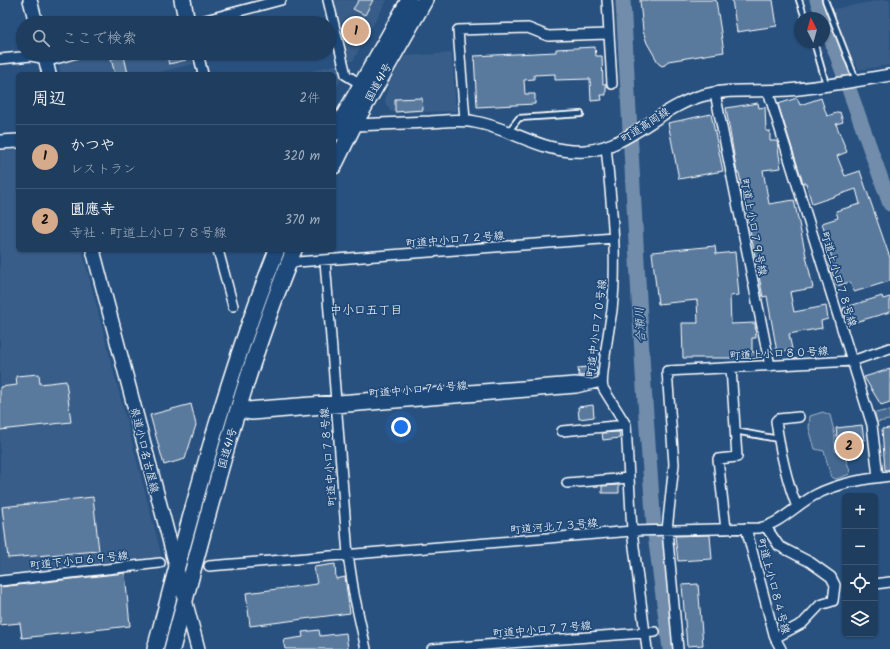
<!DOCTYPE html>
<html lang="ja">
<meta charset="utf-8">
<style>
body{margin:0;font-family:Kalam,"Klee One",sans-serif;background:#264465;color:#f1f3f6}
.controls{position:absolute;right:12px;bottom:12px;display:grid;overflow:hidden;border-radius:6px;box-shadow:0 1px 3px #0004}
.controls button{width:36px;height:36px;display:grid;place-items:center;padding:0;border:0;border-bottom:1px solid #3c5674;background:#1e3d5f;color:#f1f3f6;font:20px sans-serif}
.compass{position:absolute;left:794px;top:12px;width:36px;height:36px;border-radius:50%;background:#1e3d5f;box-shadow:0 1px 3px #0004;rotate:354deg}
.you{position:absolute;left:401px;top:427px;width:14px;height:14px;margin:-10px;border:3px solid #fff;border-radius:50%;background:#1a73e8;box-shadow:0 0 0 6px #1a73e833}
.badge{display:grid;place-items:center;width:26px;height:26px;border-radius:50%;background:#d6ab8b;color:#111;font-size:13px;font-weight:700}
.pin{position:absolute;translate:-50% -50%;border:2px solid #fff;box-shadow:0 1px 4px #0006}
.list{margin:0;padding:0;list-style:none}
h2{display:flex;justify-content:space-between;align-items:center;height:52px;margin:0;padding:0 16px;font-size:17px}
h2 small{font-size:13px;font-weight:400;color:#a1aebd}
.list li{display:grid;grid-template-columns:26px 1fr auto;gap:12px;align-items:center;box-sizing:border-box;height:64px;padding:0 16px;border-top:1px solid #3c5674}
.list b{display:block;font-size:15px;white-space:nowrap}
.list p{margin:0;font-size:13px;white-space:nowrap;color:#a1aebd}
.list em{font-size:13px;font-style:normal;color:#a1aebd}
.icon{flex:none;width:22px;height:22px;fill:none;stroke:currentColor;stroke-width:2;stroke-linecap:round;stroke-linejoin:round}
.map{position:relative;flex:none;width:890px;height:649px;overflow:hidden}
.search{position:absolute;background:#1e3d5f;box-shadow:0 1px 3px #0004;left:16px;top:16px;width:320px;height:44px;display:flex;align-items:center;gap:10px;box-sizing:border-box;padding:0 14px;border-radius:22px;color:#a1aebd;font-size:15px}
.panel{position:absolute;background:#1e3d5f;box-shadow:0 1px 3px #0004;left:16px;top:72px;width:320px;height:180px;border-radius:6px}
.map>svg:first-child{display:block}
</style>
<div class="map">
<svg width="890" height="649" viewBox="0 0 890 649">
<rect width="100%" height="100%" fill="#28517f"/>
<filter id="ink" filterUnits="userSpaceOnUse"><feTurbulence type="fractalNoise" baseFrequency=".025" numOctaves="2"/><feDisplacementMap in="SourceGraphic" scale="8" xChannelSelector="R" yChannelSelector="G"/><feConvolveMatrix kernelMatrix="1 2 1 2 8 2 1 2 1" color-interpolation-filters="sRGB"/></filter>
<g filter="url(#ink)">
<!-- built -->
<path fill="#375d88" d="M 334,0 L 387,0 L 353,61 L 349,61 Z
M 881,0 L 890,0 L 890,65 L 859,70 L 847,46 L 834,9 Z
M 104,53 L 190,53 L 193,64 L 152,74 L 61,74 L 59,67 L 61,64 Z
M 452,53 L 456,111 L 396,113 L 390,111 L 385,102 L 388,85 L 404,56 Z
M 338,64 L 341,79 L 334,93 L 334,74 L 300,74 Z
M 18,150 L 18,250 L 82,250 L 162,557 L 0,574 L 0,151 Z"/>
<!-- green -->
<path fill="#446890" stroke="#a2b4c8" d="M 890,410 L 890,420 L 877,422 L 875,413 Z
M 823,412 L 830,415 L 835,435 L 835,451 L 845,454 C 845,461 850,466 850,474 L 836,479 L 831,477 L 824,451 L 815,449 L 809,428 L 810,416 Z"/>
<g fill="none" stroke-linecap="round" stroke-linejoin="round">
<!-- river -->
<path stroke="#718dab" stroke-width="15" d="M 623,0 L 643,373 L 654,527 L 670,649
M 817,0 L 824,18
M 824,19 L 890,204"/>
</g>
<!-- building -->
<path fill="#5a7a9d" stroke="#fff" d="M 359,0 L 373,0 L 365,15 L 353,9 Z
M 640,0 L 716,0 L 724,52 L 668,61 L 665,65 L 662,66 L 659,64 L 647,43 L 643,31 Z
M 732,0 L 773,0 L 777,26 L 737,32 Z
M 595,47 L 596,56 L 602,56 L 603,84 L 606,84 L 606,95 L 601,95 L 602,100 L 591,101 L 590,79 L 555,80 L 555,74 L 534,75 L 534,79 L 524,80 L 525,94 L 535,94 L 535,104 L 477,107 L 474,56 L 556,52 L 556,49 Z
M 166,53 L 184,53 L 186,60 L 169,64 Z
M 124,56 L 128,74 L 115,74 L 111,59 Z
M 422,98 L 423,110 L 395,112 L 395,99 Z
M 797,98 L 800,105 L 821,98 L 827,116 L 840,112 L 843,122 L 836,124 L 847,152 L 837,156 L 845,176 L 860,171 L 890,258 L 890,281 L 854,292 L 850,282 L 837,286 L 829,263 L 833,262 L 822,223 L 838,218 L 836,211 L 860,204 L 856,189 L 812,204 L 806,183 L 803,183 L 778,104 Z
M 758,103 L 759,108 L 765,107 L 766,131 L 770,131 L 770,141 L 777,141 L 781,168 L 763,170 L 769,204 L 794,200 L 813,288 L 790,292 L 794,312 L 826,306 L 828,319 L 821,321 L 822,328 L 789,334 L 792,349 L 777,352 L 767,296 L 763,297 L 739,173 L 737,173 L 726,108 Z
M 711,114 L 723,171 L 679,179 L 668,123 Z
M 715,246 L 716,254 L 735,252 L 739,295 L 730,296 L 731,324 L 755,323 L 756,338 L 752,338 L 752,352 L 759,352 L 759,358 L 683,358 L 682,323 L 698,323 L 697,300 L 658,304 L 652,252 Z
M 882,296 L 883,299 L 890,297 L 890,312 L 848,324 L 843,308 Z
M 596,366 L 597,374 L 579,376 L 578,368 Z
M 890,369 L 890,402 L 881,405 L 864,377 Z
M 39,374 L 40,384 L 66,381 L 71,422 L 0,430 L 0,387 L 17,385 L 16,376 Z
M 191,404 L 196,425 L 185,459 L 164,465 L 150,415 Z
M 593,405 L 594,417 L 579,419 L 578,407 Z
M 862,425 L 864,440 L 838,444 L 836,428 Z
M 890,428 L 890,469 L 885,470 L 882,429 Z
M 619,432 L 620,438 L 603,440 L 602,433 Z
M 619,485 L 619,493 L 602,493 L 602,486 Z
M 93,497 L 99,551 L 8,558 L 2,507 Z
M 710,535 L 712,559 L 678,561 L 675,536 Z
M 335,564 L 336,579 L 345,577 L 350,613 L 250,626 L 246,593 L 317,584 L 314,567 Z
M 125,573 L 130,626 L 22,638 L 20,623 L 0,625 L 0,587 Z
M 698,584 L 703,645 L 687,646 L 682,585 Z
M 319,630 L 320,636 L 346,633 L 348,649 L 285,649 L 283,640 L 303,637 L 302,632 Z"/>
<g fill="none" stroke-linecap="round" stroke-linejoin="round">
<!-- service casing -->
<g stroke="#fff" stroke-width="8">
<path id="service" d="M 799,0 L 805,18
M 825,0 L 856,80
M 814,42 L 826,84
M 508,132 L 519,118 L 581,114
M 735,431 L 778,439"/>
</g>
<!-- minor casing -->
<g stroke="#fff" stroke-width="12">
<path id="minor" d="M 179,0 L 184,23
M 186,0 L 190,23
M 328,0 L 346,75 L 361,84
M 607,0 L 612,84
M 194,23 L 281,0
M 198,53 L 203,74
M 0,59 L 31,56 L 52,60 L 77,53
M 768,91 L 872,425 L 878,477
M 715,93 L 770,366
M 465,120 L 458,30 L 528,28 L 548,36 L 608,34
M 606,146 C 611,201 618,256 612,310 C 610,324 600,380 603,388 L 626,425 L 632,531 L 647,649
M 218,250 L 233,306
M 325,261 L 348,555 L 354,594 L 366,649
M 297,262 L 614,238
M 247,407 L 575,382 L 588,383
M 245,414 L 252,415 L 576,388 L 601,382
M 562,431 L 626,425
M 567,483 L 629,478
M 797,507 C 786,479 780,451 776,421 L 778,419 L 799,417
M 766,527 L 779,546 L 810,562 L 831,577 L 835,585 L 833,601 L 820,605 L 803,623 L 775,638
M 746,528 L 775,638 L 781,649
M 726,529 L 718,459 L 737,457 L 731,368
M 209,566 L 632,531 L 759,528 C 780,524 796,505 815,495 C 838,483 864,479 890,476
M 0,581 L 160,563
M 875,584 L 890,582
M 432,649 L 655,632
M 678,649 L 667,530 L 674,464 L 667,371 L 852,361 L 890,348"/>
</g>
<!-- tertiary casing -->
<g stroke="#fff" stroke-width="14">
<path id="tertiary" d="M 354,125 C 379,124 405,123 430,122 C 445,121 460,119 475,122 C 514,129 543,154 585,151 C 630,147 659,108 701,96 C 729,88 760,92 788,90 C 822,87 856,81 890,75"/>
</g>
<!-- secondary casing -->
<g stroke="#fff" stroke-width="16">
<path id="secondary" d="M 30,0 L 36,23
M 44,53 L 49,74
M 0,142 L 18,141
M 93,250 L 198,649"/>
</g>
<!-- trunk casing -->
<g stroke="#fff" stroke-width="18">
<path id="trunk" d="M 334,133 L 409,0
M 334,166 L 354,125 L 425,0
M 155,649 C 191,515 225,379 277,250
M 172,649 C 208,515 241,379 294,250"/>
</g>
<!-- service -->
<use href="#service" stroke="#1f4a7a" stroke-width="4.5"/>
<!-- minor -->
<use href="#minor" stroke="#1f4a7a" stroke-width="9"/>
<!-- tertiary -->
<use href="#tertiary" stroke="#1f4a7a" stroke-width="11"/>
<!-- secondary -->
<use href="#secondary" stroke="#1f4a7a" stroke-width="13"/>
<!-- trunk -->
<use href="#trunk" stroke="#1f4a7a" stroke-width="15"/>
</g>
</g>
<g text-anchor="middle" stroke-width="3.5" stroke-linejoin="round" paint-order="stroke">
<!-- street labels -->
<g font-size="11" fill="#fff" stroke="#1f4a7a">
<text transform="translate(378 82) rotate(-61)" y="4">国道41号</text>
<text transform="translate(645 125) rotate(-33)" y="4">町道高岡線</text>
<text transform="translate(754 227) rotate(79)" y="4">町道上小口７９号線</text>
<text transform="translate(455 239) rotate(-5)" y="4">町道中小口７２号線</text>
<text transform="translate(839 279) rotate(73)" y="4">町道上小口７８号線</text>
<text transform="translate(596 328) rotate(-83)" y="4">町道中小口７０号線</text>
<text transform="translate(779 353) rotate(-3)" y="4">町道上小口８０号線</text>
<text transform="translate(418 389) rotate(-5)" y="4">町道中小口７４号線</text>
<text transform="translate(227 448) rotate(-74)" y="4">国道41号</text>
<text transform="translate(145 450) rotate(76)" y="4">県道小口名古屋線</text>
<text transform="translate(328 457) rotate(-95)" y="4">町道中小口７８号線</text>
<text transform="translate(554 526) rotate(-5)" y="4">町道河北７３号線</text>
<text transform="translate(79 560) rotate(-6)" y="4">町道下小口６９号線</text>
<text transform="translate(774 586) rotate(75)" y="4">町道上小口８４号線</text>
<text transform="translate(542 629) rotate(-5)" y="4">町道中小口７７号線</text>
</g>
<!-- neighbourhood labels -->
<g font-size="12" fill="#fff" stroke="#1f4a7a">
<text x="366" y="314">中小口五丁目</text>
</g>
<!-- water labels -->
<g font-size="12" font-style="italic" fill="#d4dde6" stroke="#1f4a7a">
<text transform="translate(640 325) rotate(-93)" y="4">合瀬川</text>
</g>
</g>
</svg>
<div class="controls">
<button>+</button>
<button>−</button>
<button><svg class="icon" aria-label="locate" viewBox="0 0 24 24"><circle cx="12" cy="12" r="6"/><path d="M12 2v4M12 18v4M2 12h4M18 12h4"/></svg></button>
<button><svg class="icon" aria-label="layers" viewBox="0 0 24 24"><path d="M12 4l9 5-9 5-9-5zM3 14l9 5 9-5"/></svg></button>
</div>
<svg class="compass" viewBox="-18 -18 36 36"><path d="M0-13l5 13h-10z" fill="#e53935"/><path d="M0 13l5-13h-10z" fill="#a1aebd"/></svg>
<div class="you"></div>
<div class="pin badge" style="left:356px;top:31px">1</div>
<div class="pin badge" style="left:849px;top:446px">2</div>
<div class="search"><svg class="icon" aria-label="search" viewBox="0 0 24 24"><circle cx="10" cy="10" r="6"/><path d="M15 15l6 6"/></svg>ここで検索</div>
<section class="panel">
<h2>周辺<small>2件</small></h2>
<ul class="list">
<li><span class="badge">1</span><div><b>かつや</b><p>レストラン</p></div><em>320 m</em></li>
<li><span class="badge">2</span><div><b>圓應寺</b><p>寺社 · 町道上小口７８号線</p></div><em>370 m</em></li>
</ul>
</section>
</div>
